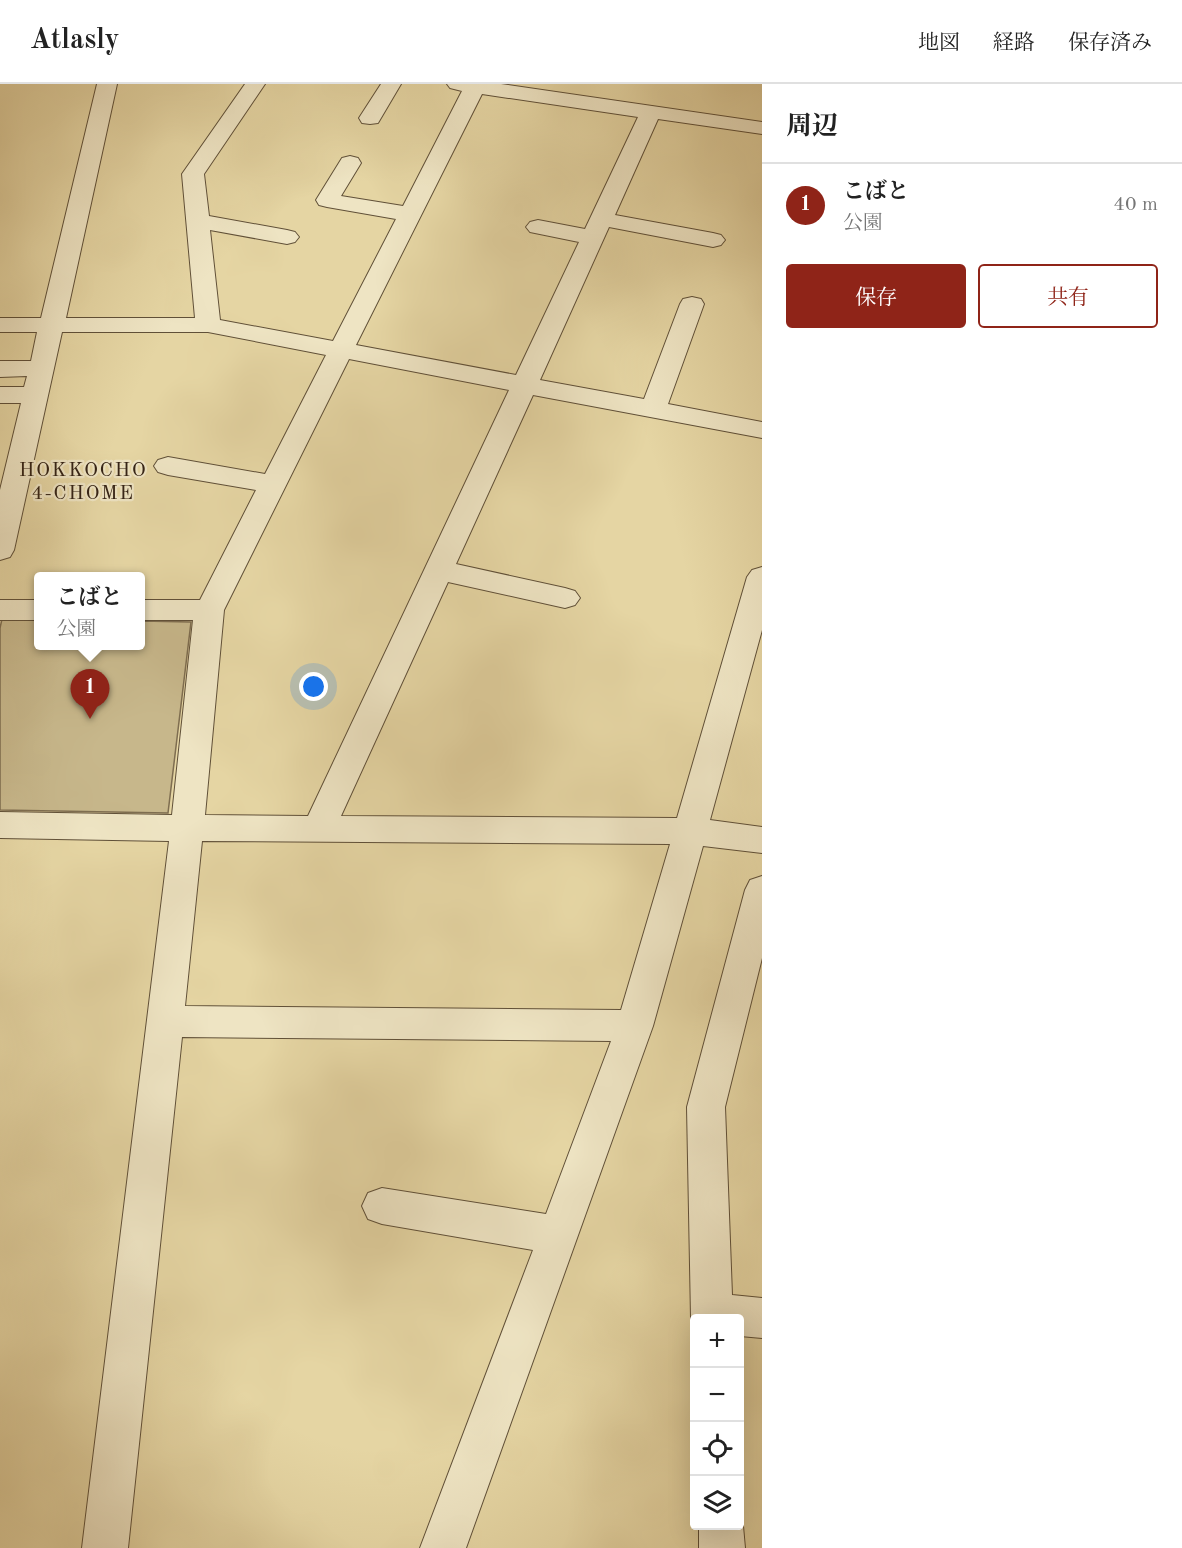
<!DOCTYPE html>
<html lang="ja">
<meta charset="utf-8">
<style>
body{margin:0;font-family:"Old Standard TT","Noto Serif JP",serif;background:#f2f2f2;color:#222}
.controls{position:absolute;right:18px;bottom:18px;display:grid;overflow:hidden;border-radius:6px;box-shadow:0 6px 24px #0002}
.controls button{width:54px;height:54px;display:grid;place-items:center;padding:0;border:0;border-bottom:2px solid #e0e0e0;background:#fff;color:#222;font:30px sans-serif}
.you{position:absolute;left:314px;top:603px;width:21px;height:21px;margin:-15px;border:4px solid #fff;border-radius:50%;background:#1a73e8;box-shadow:0 0 0 9px #1a73e833}
.badge{display:grid;place-items:center;width:39px;height:39px;border-radius:50%;background:#8f2418;color:#fff;font-size:20px;font-weight:700}
.pin{position:absolute;translate:-50% -50px;filter:drop-shadow(0 2px 3px #0008)}
.pin::after{content:'';position:absolute;top:32px;width:21px;height:18px;background:inherit;clip-path:polygon(0 0,100% 0,50% 100%)}
.popup{position:absolute;left:34px;top:488px;width:111px;height:78px;box-sizing:border-box;display:grid;place-content:center;border-radius:6px;background:#fff;filter:drop-shadow(0 2px 4px #0005);font-size:20px;white-space:nowrap;color:#767676}
.popup b{font-size:22px;color:#222}
.popup::after{content:'';position:absolute;left:50%;top:100%;margin-left:-12px;border:12px solid transparent;border-top-color:#fff}
.list{margin:0;padding:0;list-style:none}
h2{display:flex;justify-content:space-between;align-items:center;height:78px;margin:0;padding:0 24px;font-size:26px}
h2 small{font-size:20px;font-weight:400;color:#767676}
.list li{display:grid;grid-template-columns:39px 1fr auto;gap:18px;align-items:center;box-sizing:border-box;height:84px;padding:0 24px;border-top:2px solid #e0e0e0}
.list b{display:block;font-size:22px;white-space:nowrap}
.list p{margin:0;font-size:20px;white-space:nowrap;color:#767676}
.list em{font-size:20px;font-style:normal;color:#767676}
.actions{display:flex;gap:12px;padding:18px 24px}
.actions a{flex:1;padding:14px 0;border:2px solid #8f2418;border-radius:6px;text-align:center;font-size:21px;color:#8f2418}
.actions .main{background:#8f2418;color:#fff}
.icon{flex:none;width:33px;height:33px;fill:none;stroke:currentColor;stroke-width:2;stroke-linecap:round;stroke-linejoin:round}
.map{position:relative;flex:none;width:762px;height:1464px;overflow:hidden}
header{display:flex;align-items:center;gap:36px;box-sizing:border-box;height:84px;padding:0 30px;background:#fff;border-bottom:2px solid #e0e0e0}
header strong{font-size:28px}
nav{display:flex;gap:33px;margin-inline-start:auto;font-size:21px}
main{display:flex}
aside{flex:1;background:#fff}
.map>svg:first-child{display:block}
</style>
<header>
<strong>Atlasly</strong>
<nav><a>地図</a><a>経路</a><a>保存済み</a></nav>
</header>
<main>
<div class="map">
<svg width="762" height="1464" viewBox="0 0 762 1464">
<rect width="100%" height="100%" fill="#e5d5a3"/>
<filter id="stains"><feTurbulence type="fractalNoise" baseFrequency=".00333" numOctaves="4"/><feColorMatrix values="0 0 0 0 .2 0 0 0 0 .09 0 0 0 0 .02 0 0 0 .5 -.17"/></filter>
<radialGradient id="worn" r=".72"><stop offset=".6" stop-color="#630" stop-opacity="0"/><stop offset="1" stop-color="#630" stop-opacity=".3"/></radialGradient>
<!-- green -->
<path fill="#c7b78b" stroke="#7e6d50" stroke-width="1.5" d="M 2,535 L 39,536 L 39,562 L 141,562 L 141,537 L 191,538 L 168,729 L 0,726 L 0,544 Z"/>
<g fill="none" stroke-linecap="round" stroke-linejoin="round">
<!-- minor casing -->
<g stroke="#605038" stroke-width="2">
<path id="minor" d="M 97,0 L 117,0 L 66,234 L 195,234 L 182,90 L 245,0 L 265,0 L 204,90 L 209,132 L 287,146 L 295,148 L 299,153 L 295,158 L 287,160 L 210,146 L 220,236 L 333,257 L 396,135 L 327,123 L 319,121 L 316,116 L 342,74 L 350,72 L 358,74 L 361,79 L 341,112 L 403,122 L 462,7 L 450,4 L 447,0 L 501,0 L 762,38 L 762,50 L 658,35 L 615,131 L 713,149 L 721,151 L 725,156 L 721,161 L 713,163 L 609,143 L 540,296 L 644,315 L 680,220 L 683,215 L 692,213 L 701,215 L 704,220 L 668,320 L 762,338 L 762,354 L 533,311 L 456,480 L 565,504 L 575,507 L 580,514 L 575,521 L 565,524 L 448,498 L 341,732 L 677,734 L 747,493 L 752,486 L 762,483 L 762,546 L 710,736 L 762,743 L 762,769 L 703,762 L 653,942 L 466,1464 L 420,1464 L 533,1166 L 382,1140 L 368,1135 L 362,1122 L 368,1109 L 382,1104 L 546,1130 L 611,957 L 182,953 L 128,1464 L 82,1464 L 169,757 L 0,754 L 0,728 L 172,731 L 193,536 L 141,536 L 141,516 L 200,516 L 256,406 L 168,391 L 158,388 L 154,382 L 158,376 L 168,373 L 265,390 L 326,271 L 208,248 L 62,248 L 14,466 L 10,473 L 0,476 L 0,406 L 21,319 L 0,319 L 0,303 L 24,303 L 27,292 L 0,293 L 0,277 L 31,277 L 37,248 L 0,248 L 0,234 L 41,234 ZM 482,10 L 638,33 L 585,145 L 538,136 L 530,138 L 526,143 L 530,148 L 579,158 L 516,291 L 356,261 ZM 349,275 L 509,306 L 308,732 L 205,731 L 224,526 ZM 202,757 L 670,760 L 621,926 L 185,922 Z
M 381,0 L 401,0 L 378,39 L 370,40 L 362,39 L 359,34 Z
M 0,516 L 39,516 L 39,536 L 0,536 Z
M 762,792 L 762,874 L 725,1023 L 732,1211 L 762,1214 L 762,1254 L 740,1252 L 740,1234 L 694,1234 L 694,1241 L 691,1234 L 687,1023 L 745,806 L 750,796 Z
M 740,1433 L 743,1442 L 745,1464 L 699,1464 L 699,1442 L 740,1442 Z"/>
</g>
<!-- minor -->
<use href="#minor" fill="#eee4c3" fill-rule="evenodd"/>
</g>
<g text-anchor="middle" stroke-width="4.5" stroke-linejoin="round" paint-order="stroke">
<!-- neighbourhood labels -->
<g font-size="20" letter-spacing="1.5" fill="#342315" stroke="#eee4c3">
<text x="83" y="392">HOKKOCHO<tspan x="83" dy="23">4-CHOME</tspan></text>
</g>
</g>
<rect width="100%" height="100%" filter="url(#stains)"/>
<rect width="100%" height="100%" fill="url(#worn)"/>
</svg>
<div class="controls">
<button>+</button>
<button>−</button>
<button><svg class="icon" aria-label="locate" viewBox="0 0 24 24"><circle cx="12" cy="12" r="6"/><path d="M12 2v4M12 18v4M2 12h4M18 12h4"/></svg></button>
<button><svg class="icon" aria-label="layers" viewBox="0 0 24 24"><path d="M12 4l9 5-9 5-9-5zM3 14l9 5 9-5"/></svg></button>
</div>
<div class="you"></div>
<div class="pin badge" style="left:90px;top:635px">1</div>
<div class="popup"><b>こばと</b>公園</div>
</div>
<aside>
<h2>周辺<small></small></h2>
<ul class="list">
<li><span class="badge">1</span><div><b>こばと</b><p>公園</p></div><em>40 m</em></li>
</ul>
<div class="actions"><a class="main">保存</a><a>共有</a></div>
</aside>
</main>
